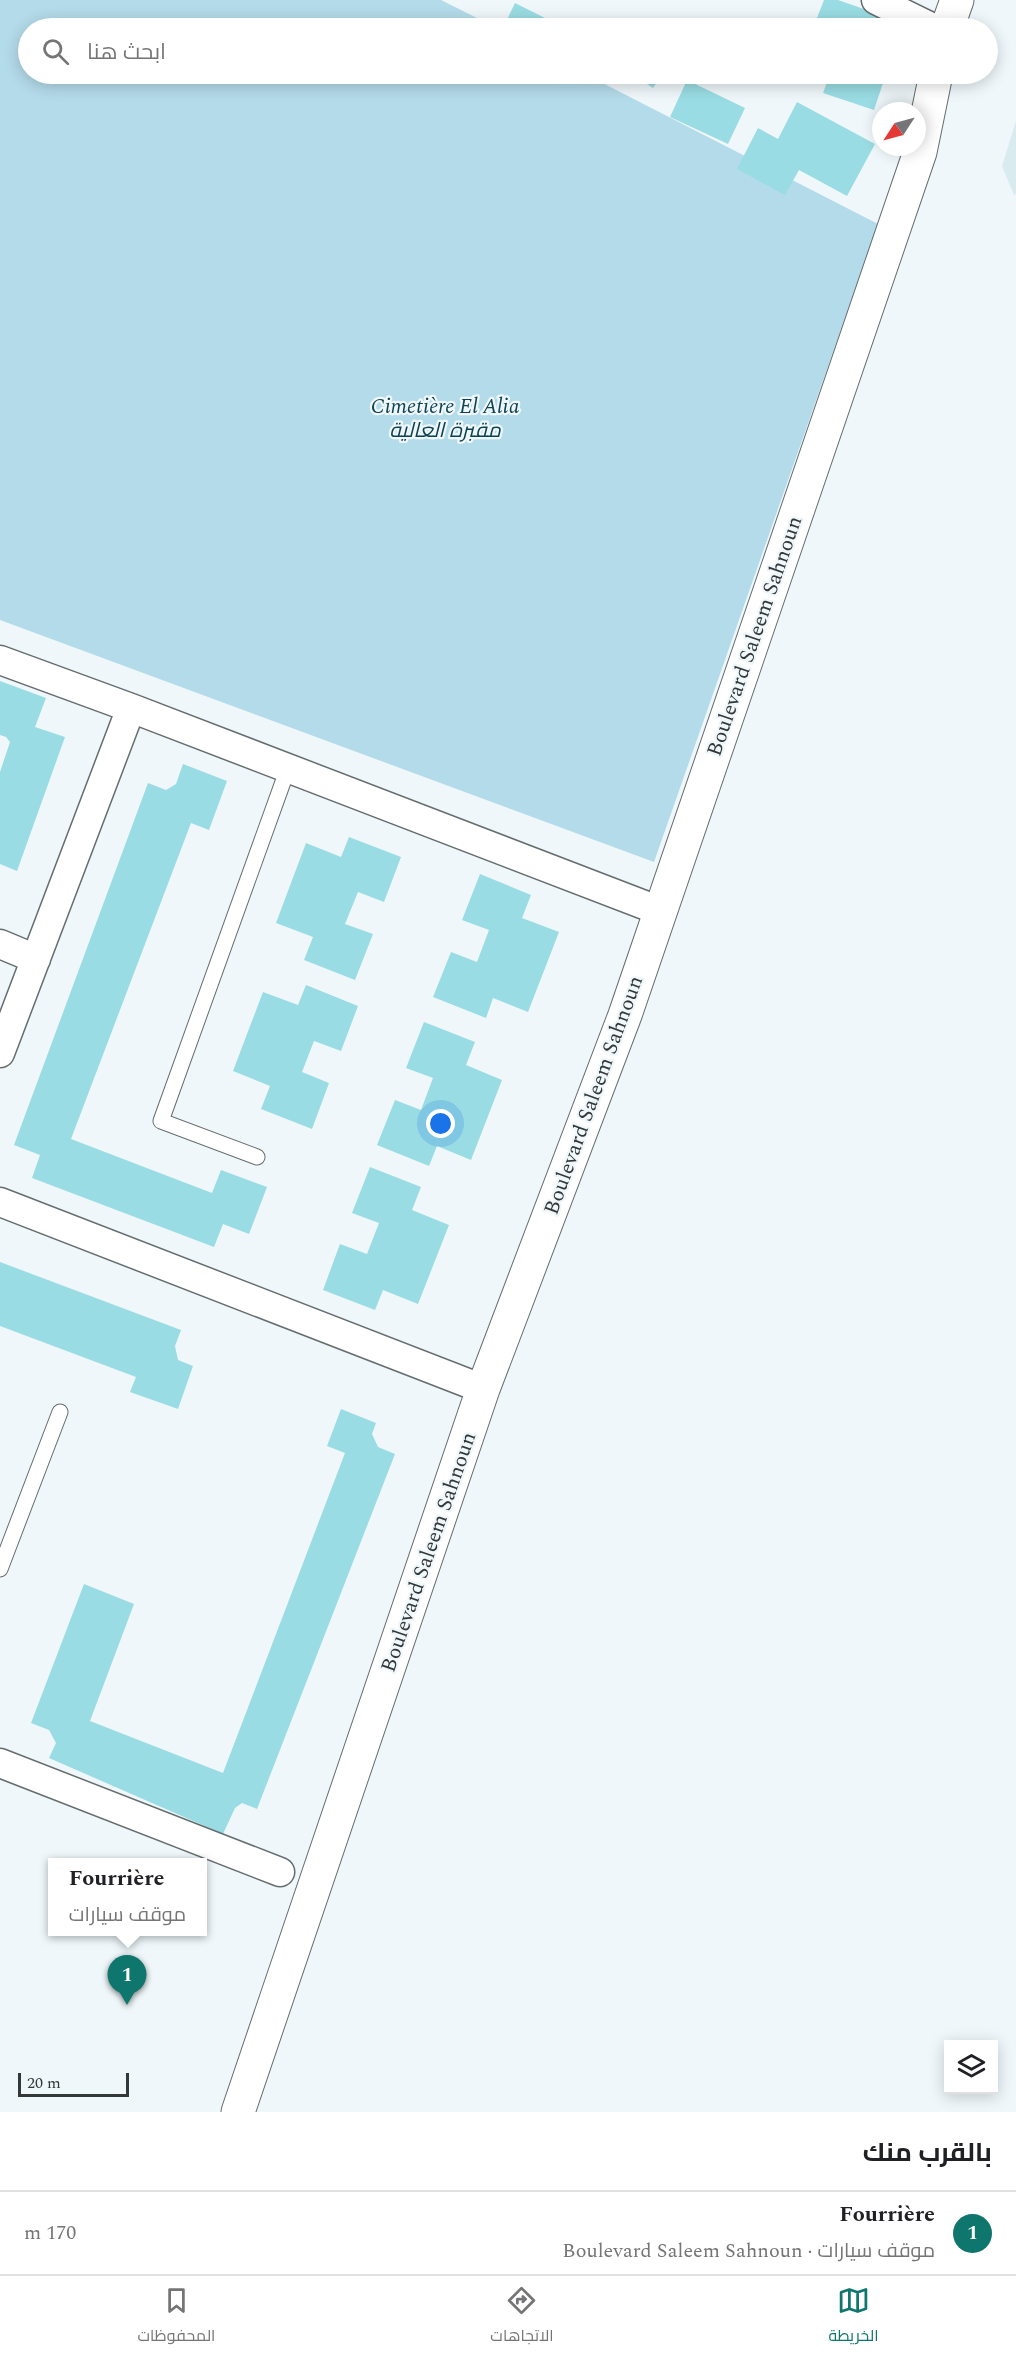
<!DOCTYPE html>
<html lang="ar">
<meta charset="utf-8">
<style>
body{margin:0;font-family:Spectral,Cairo,serif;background:#f2f2f2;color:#202124;direction:rtl}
.controls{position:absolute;right:18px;bottom:18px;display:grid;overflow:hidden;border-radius:0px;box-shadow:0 3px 15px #0003}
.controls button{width:54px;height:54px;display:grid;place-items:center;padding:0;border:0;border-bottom:2px solid #e0e0e0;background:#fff;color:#202124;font:30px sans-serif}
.compass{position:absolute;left:872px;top:102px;width:54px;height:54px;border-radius:50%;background:#fff;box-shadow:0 3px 15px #0003;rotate:234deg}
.scale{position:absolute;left:18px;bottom:15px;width:111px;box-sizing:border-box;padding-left:6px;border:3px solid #353839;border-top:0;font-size:16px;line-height:21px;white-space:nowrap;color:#353839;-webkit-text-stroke:4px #eff7fa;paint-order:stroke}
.you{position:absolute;left:441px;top:1124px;width:21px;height:21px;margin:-15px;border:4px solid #fff;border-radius:50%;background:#1a73e8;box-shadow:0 0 0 9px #1a73e833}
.badge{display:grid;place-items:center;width:39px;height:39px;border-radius:50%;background:#0f766e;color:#fff;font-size:20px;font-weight:700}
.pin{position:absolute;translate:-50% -50px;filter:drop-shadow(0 2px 3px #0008)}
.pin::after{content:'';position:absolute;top:32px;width:21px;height:18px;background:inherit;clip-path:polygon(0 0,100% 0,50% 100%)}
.popup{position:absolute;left:48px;top:1858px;width:159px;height:78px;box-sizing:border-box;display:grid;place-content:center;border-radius:0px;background:#fff;filter:drop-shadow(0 2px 4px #0005);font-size:20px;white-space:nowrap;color:#757577}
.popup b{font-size:22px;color:#202124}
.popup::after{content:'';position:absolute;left:50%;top:100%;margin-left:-12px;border:12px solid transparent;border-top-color:#fff}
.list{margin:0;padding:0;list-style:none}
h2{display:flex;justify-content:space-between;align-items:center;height:78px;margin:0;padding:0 24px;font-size:26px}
h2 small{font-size:20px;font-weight:400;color:#757577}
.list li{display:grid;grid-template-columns:39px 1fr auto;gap:18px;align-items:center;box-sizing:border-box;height:84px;padding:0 24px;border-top:2px solid #e0e0e0}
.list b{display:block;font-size:22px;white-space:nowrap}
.list p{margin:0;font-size:20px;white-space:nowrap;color:#757577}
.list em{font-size:20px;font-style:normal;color:#757577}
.icon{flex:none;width:33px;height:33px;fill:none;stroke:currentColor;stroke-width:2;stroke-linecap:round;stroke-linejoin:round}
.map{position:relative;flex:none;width:1016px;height:2112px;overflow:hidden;direction:ltr}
.search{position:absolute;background:#fff;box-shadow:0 3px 15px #0003;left:18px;right:18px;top:18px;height:66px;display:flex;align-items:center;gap:15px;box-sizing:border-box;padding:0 21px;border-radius:33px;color:#757577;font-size:22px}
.sheet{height:162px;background:#fff}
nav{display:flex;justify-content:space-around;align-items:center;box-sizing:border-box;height:84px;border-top:2px solid #e0e0e0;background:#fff;font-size:16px;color:#757577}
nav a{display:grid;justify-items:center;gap:3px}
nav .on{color:#0f766e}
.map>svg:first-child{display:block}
</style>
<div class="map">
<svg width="1016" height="2112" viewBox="0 0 1016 2112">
<rect width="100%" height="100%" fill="#eff7fa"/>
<!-- built -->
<path fill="#daebf0" d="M 1016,121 L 1016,194 L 1014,195 L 1002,166 Z"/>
<!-- green -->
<path fill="#b4dbea" d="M 0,0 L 441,0 L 497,28 L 28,28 L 28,74 L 585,74 L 878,224 L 654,862 L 0,620 Z"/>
<!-- building -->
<path fill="#9adce3" d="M 824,0 L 838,0 L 904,23 L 902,28 L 813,28 Z
M 515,3 L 565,28 L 503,28 Z
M 606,21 L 616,28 L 601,28 Z
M 542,74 L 571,74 L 565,85 Z
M 632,74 L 663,74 L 653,88 Z
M 818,74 L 886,74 L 874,110 L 823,93 L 829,77 Z
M 687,80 L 745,108 L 728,144 L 670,117 Z
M 797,102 L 875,144 L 847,196 L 799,170 L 785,195 L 737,169 L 758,128 L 778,139 Z
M 0,681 L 46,698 L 35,727 L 65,737 L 17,871 L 0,864 L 0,772 L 10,742 L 6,737 L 0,735 Z
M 183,764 L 227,781 L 209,830 L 191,823 L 71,1139 L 212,1193 L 221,1170 L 267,1187 L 249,1234 L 223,1224 L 214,1247 L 32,1178 L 40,1155 L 14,1145 L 148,783 L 166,790 L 176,784 Z
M 349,837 L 401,857 L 384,902 L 358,892 L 345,924 L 373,934 L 355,980 L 304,960 L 313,937 L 276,923 L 306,843 L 341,857 Z
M 480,874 L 531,895 L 522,918 L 559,932 L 528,1012 L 493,998 L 486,1018 L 433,997 L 451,952 L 477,962 L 489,930 L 462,920 Z
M 306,985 L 358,1006 L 341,1051 L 314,1041 L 302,1072 L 329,1083 L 312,1129 L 261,1109 L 270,1086 L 233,1071 L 263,992 L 298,1005 Z
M 424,1022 L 475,1042 L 466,1065 L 502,1080 L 471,1160 L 437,1146 L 429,1166 L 377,1145 L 395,1100 L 421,1110 L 433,1078 L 406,1068 Z
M 370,1167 L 421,1187 L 412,1210 L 449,1225 L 418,1304 L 383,1290 L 375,1310 L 323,1290 L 340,1244 L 367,1254 L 379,1223 L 352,1213 Z
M 0,1262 L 181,1330 L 175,1346 L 178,1360 L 193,1366 L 178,1409 L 130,1392 L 136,1377 L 0,1326 Z
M 341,1409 L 376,1423 L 372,1434 L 378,1447 L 395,1454 L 257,1809 L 242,1803 L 235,1808 L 223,1834 L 49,1758 L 56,1743 L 49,1730 L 31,1723 L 84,1584 L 134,1604 L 90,1721 L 223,1773 L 345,1453 L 327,1446 Z"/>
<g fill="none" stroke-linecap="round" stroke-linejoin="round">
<!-- service casing -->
<g stroke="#666d6f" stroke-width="17">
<path id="service" d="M 257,1157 L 161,1121 L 288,768
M 0,1569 L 60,1412"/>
</g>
<!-- minor casing -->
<g stroke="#666d6f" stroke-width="31">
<path id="minor" d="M 876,0 L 933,28
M 0,660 L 131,708 L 660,911
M 0,944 L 36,959
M 0,1053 L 131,708
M 0,1202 L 483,1389
M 0,1763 L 280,1872"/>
</g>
<!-- tertiary casing -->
<g stroke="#666d6f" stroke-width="35">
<path id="tertiary" d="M 947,28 L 957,0
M 238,2112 L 483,1389 L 625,1015 L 920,152 L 936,74"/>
</g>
<!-- service -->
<use href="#service" stroke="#fff" stroke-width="15"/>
<!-- minor -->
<use href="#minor" stroke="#fff" stroke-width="28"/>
<!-- tertiary -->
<use href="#tertiary" stroke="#fff" stroke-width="33"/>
</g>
<g text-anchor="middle" stroke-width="4.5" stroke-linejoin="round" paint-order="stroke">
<!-- park labels -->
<g font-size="21" font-style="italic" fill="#0e4252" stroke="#eff7fa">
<text x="445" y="413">Cimetière El Alia<tspan x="445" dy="24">مقبرة العالية</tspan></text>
</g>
<!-- street labels -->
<g font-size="21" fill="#353839" stroke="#eff7fa">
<text transform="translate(754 636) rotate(-71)" y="7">Boulevard Saleem Sahnoun</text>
<text transform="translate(593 1095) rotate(-70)" y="7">Boulevard Saleem Sahnoun</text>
<text transform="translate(428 1552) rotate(-71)" y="7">Boulevard Saleem Sahnoun</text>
</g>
</g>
</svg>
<div class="controls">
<button><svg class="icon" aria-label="layers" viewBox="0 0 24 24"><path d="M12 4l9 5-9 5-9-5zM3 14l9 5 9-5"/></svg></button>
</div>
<svg class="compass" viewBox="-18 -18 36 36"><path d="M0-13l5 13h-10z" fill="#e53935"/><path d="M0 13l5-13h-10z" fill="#757577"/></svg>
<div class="scale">20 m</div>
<div class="you"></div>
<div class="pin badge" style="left:127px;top:2005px">1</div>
<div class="popup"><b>Fourrière</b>موقف سيارات</div>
<div class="search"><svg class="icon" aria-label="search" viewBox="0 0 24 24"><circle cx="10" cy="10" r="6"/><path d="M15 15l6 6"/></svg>ابحث هنا</div>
</div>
<section class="sheet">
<h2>بالقرب منك<small></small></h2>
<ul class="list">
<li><span class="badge">1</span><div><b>Fourrière</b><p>موقف سيارات · Boulevard Saleem Sahnoun</p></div><em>170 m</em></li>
</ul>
</section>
<nav>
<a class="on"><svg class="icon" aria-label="map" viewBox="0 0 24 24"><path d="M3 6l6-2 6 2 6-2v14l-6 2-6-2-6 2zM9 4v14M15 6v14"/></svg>الخريطة</a>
<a><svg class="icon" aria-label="directions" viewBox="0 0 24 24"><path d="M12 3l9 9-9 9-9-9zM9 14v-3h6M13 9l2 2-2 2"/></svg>الاتجاهات</a>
<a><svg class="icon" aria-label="saved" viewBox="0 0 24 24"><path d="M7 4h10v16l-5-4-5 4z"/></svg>المحفوظات</a>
</nav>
